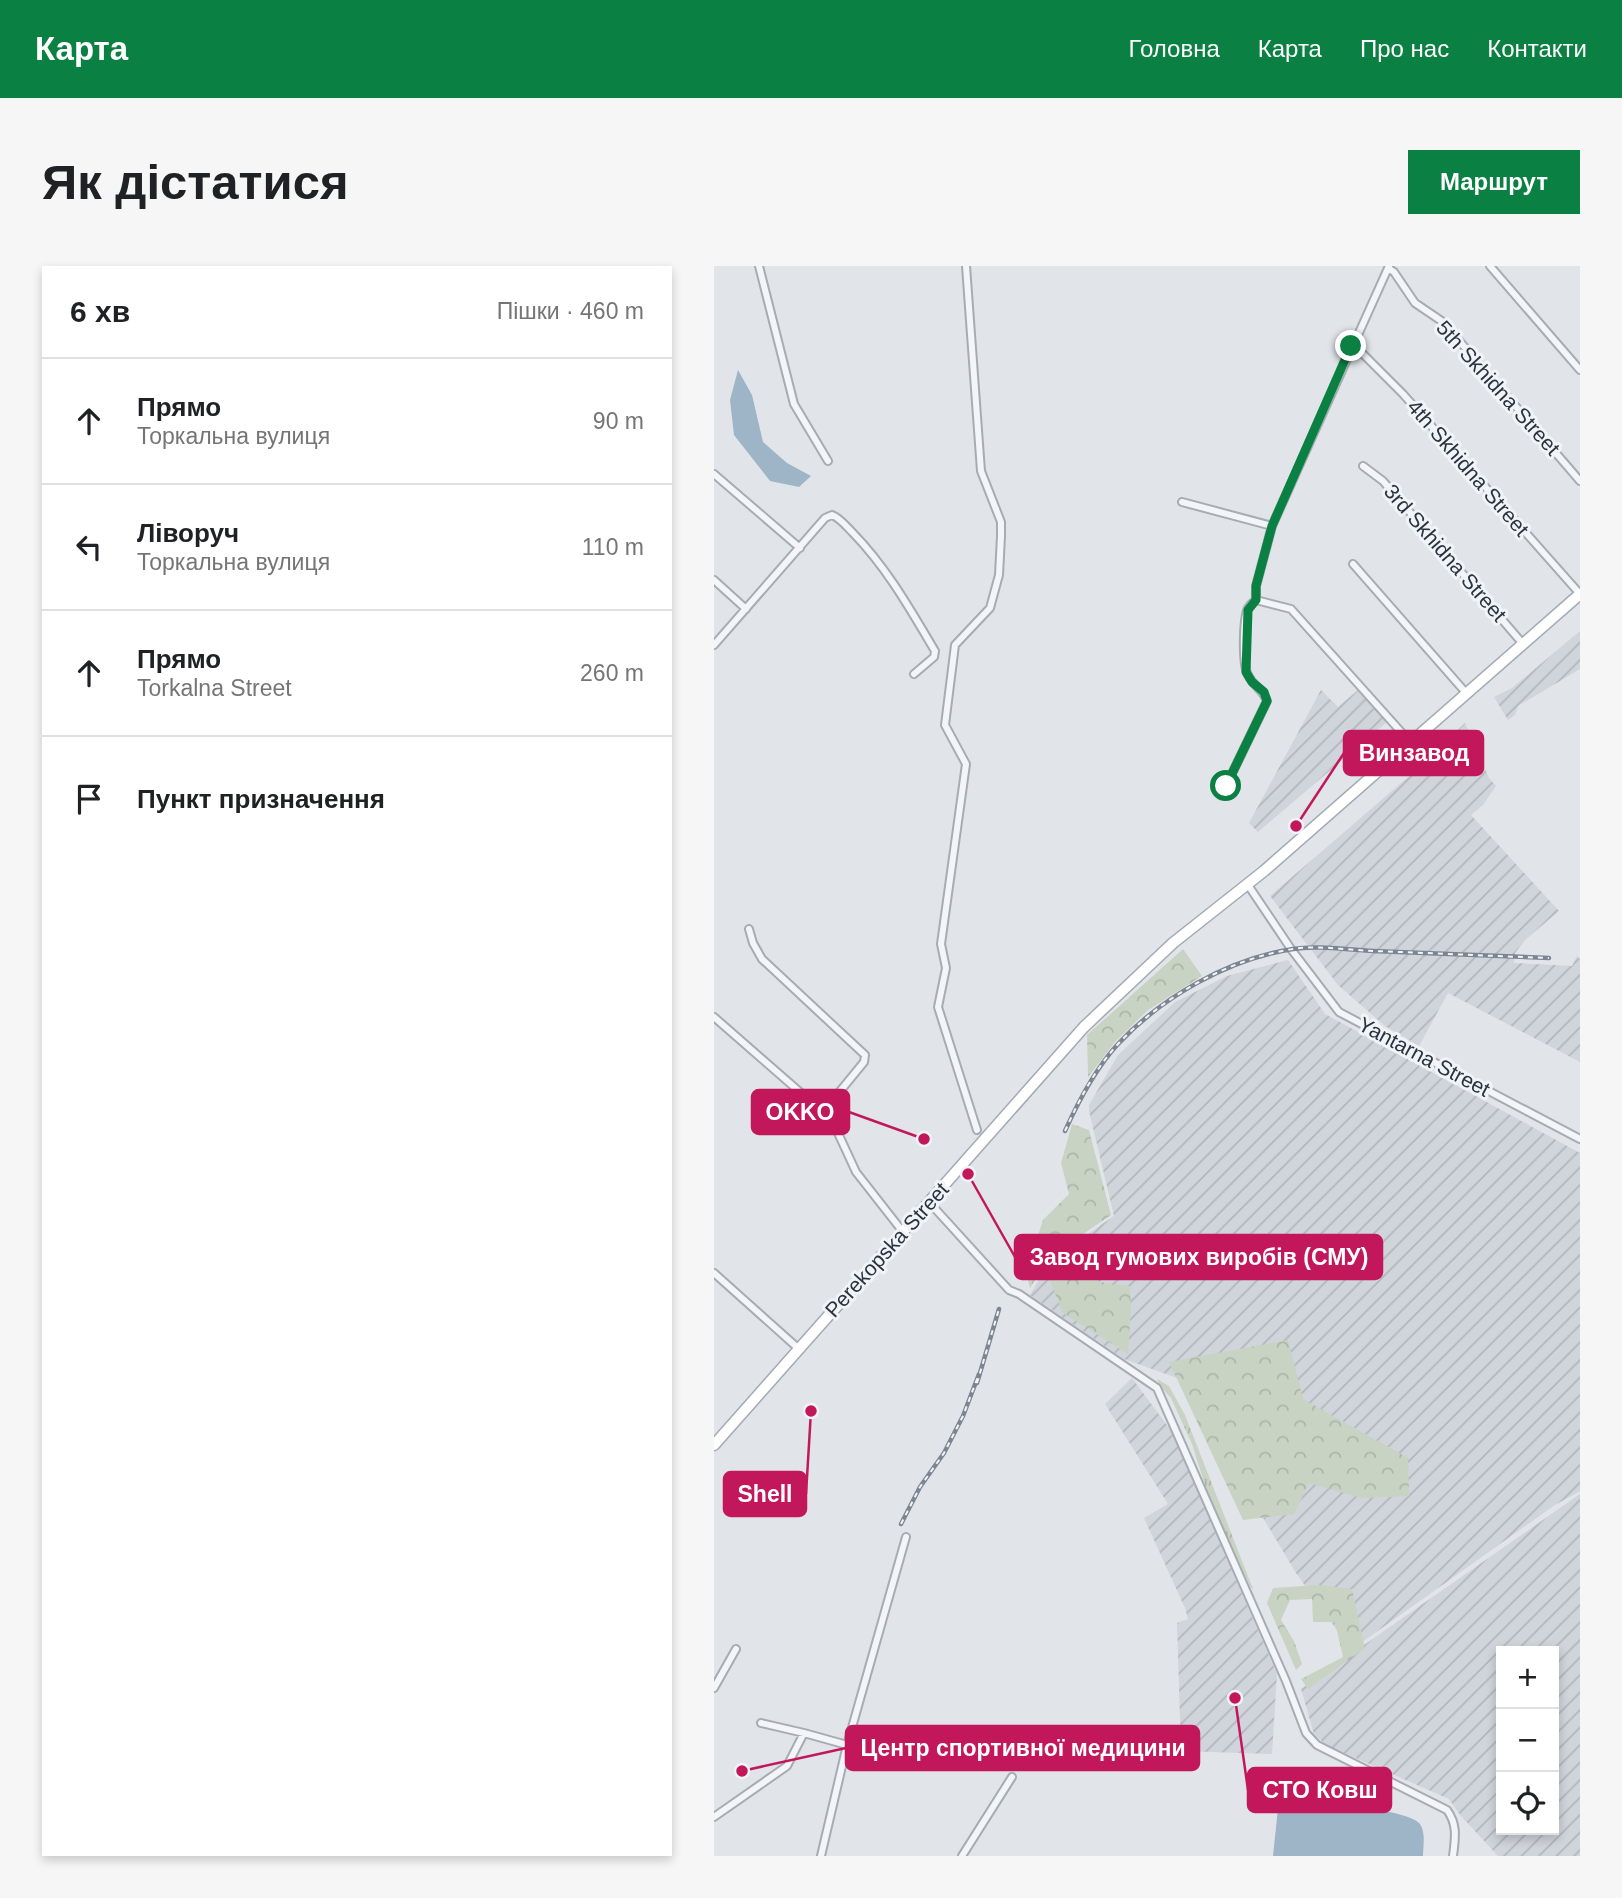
<!DOCTYPE html>
<html lang="uk">
<meta charset="utf-8">
<style>
body{margin:0;font-family:Helvetica,sans-serif;background:#f6f6f6;color:#202124}
.controls{position:absolute;right:21px;bottom:21px;display:grid;overflow:hidden;border-radius:0px;box-shadow:0 4px 10px #0003}
.controls button{width:63px;height:63px;display:grid;place-items:center;padding:0;border:0;border-bottom:2px solid #e0e0e0;background:#fff;color:#202124;font:35px sans-serif}
.stop{position:absolute;width:21px;height:21px;margin:-16px;border:5px solid #0b8043;border-radius:50%;background:#fff}
.stop.end{background:#0b8043;border-color:#fff;box-shadow:0 2px 7px #0008}
.list{margin:0;padding:0;list-style:none}
h2{display:flex;justify-content:space-between;align-items:center;height:91px;margin:0;padding:0 28px;font-size:30px}
h2 small{font-size:23px;font-weight:400;color:#757577}
.list li{display:grid;grid-template-columns:46px 1fr auto;gap:21px;align-items:center;box-sizing:border-box;height:126px;padding:0 28px;border-top:2px solid #e0e0e0}
.list b{display:block;font-size:26px;white-space:nowrap}
.list p{margin:0;font-size:23px;white-space:nowrap;color:#757577}
.list em{font-size:23px;font-style:normal;color:#757577}
.icon{flex:none;width:38px;height:38px;fill:none;stroke:currentColor;stroke-width:2;stroke-linecap:round;stroke-linejoin:round}
.map{position:relative;flex:none;width:866px;height:1590px;overflow:hidden;border-radius:0px}
header{display:flex;align-items:center;gap:42px;box-sizing:border-box;height:98px;padding:0 35px;background:#0b8043;color:#fff}
header strong{font-size:33px}
nav{display:flex;gap:38px;margin-inline-start:auto;font-size:24px}
.intro{display:flex;align-items:center;justify-content:space-between;box-sizing:border-box;height:168px;padding:0 42px}
h1{margin:0;font-size:49px}
.button{padding:18px 32px;border-radius:0px;background:#0b8043;color:#fff;font-size:24px;font-weight:700}
main{display:flex;gap:42px;padding:0 42px}
aside{flex:1;background:#fff;border-radius:0px;box-shadow:0 4px 10px #0003}
.map>svg:first-child{display:block}
</style>
<header>
<strong>Карта</strong>
<nav><a>Головна</a><a>Карта</a><a>Про нас</a><a>Контакти</a></nav>
</header>
<div class="intro"><h1>Як дістатися</h1><a class="button">Маршрут</a></div>
<main>
<aside>
<h2>6 хв<small>Пішки · 460 m</small></h2>
<ul class="list">
<li><svg class="icon" aria-label="ahead" viewBox="0 0 24 24"><path d="M12 20V5M6 11l6-6 6 6"/></svg><div><b>Прямо</b><p>Торкальна вулиця</p></div><em>90 m</em></li>
<li><svg class="icon" aria-label="left" viewBox="0 0 24 24"><path d="M17 20v-9H6M10 6l-5 5 5 5"/></svg><div><b>Ліворуч</b><p>Торкальна вулиця</p></div><em>110 m</em></li>
<li><svg class="icon" aria-label="ahead" viewBox="0 0 24 24"><path d="M12 20V5M6 11l6-6 6 6"/></svg><div><b>Прямо</b><p>Torkalna Street</p></div><em>260 m</em></li>
<li><svg class="icon" aria-label="arrive" viewBox="0 0 24 24"><path d="M6 21V4h12l-3 4 3 4H6"/></svg><div><b>Пункт призначення</b></div></li>
</ul>
</aside>
<div class="map">
<svg width="866" height="1590" viewBox="0 0 866 1590">
<defs>
<pattern id="industrial-furrows" width="10" height="10" patternUnits="userSpaceOnUse" patternTransform="scale(1.75)"><rect width="10" height="10" fill="#d0d4db"/><path d="M-1 1l2-2M0 10L10 0M9 11l2-2" fill="none" stroke="#b3b6bd"/></pattern>
<pattern id="grass-tufts" width="24" height="20" patternUnits="userSpaceOnUse" patternTransform="scale(1.75)"><rect width="24" height="20" fill="#c8d3c3"/><path d="M3 7l-1-3M5 7V3M7 7l1-3M15 17l-1-3M17 17v-4M19 17l1-3" fill="none" stroke="#acb6a9"/></pattern>
<pattern id="forest-crowns" width="20" height="18" patternUnits="userSpaceOnUse" patternTransform="scale(1.75)"><rect width="20" height="18" fill="#c8d3c3"/><path d="M2 6a3 3 0 1 1 6 0M12 15a3 3 0 1 1 6 0" fill="none" stroke="#acb6a9"/></pattern>
</defs>
<rect width="100%" height="100%" fill="#e1e5e9"/>
<!-- industrial -->
<path fill="url(#industrial-furrows)" fill-rule="evenodd" d="M 866,365 L 866,403 L 804,440 L 801,449 L 794,454 L 780,431 L 798,422 Z
M 607,424 L 624,441 L 644,424 L 673,456 L 544,566 L 535,557 Z
M 751,457 L 775,512 L 782,520 L 769,539 L 757,549 L 845,645 L 811,674 L 801,687 L 800,697 L 858,700 L 863,690 L 866,693 L 866,796 L 734,727 L 705,780 L 671,760 L 624,719 L 556,630 L 701,505 Z
M 574,694 L 611,748 L 866,887 L 866,1225 L 841,1239 L 637,1384 L 582,1307 L 466,1113 L 410,1093 L 316,1029 L 337,993 L 400,950 L 375,845 L 375,839 L 404,789 L 461,736 L 513,710 Z
M 418,1112 L 458,1166 L 563,1408 L 558,1488 L 467,1485 L 463,1357 L 474,1353 L 471,1342 L 430,1252 L 454,1238 L 391,1138 Z
M 866,1228 L 866,1590 L 784,1590 L 746,1549 L 735,1533 L 612,1479 L 600,1468 L 587,1423 ZM 787,1385 L 840,1385 L 840,1564 L 787,1564 Z"/>
<!-- grass -->
<path fill="url(#grass-tufts)" d="M 443,1113 L 455,1120 L 471,1149 L 539,1323 L 536,1320 L 497,1238 L 478,1178 L 457,1132 L 446,1120 Z"/>
<!-- forest -->
<path fill="url(#forest-crowns)" d="M 469,683 L 488,710 L 434,744 L 401,776 L 374,811 L 373,769 Z
M 358,858 L 375,864 L 397,949 L 335,991 L 316,1022 L 312,1007 L 329,954 L 355,928 L 347,897 Z
M 346,991 L 386,1016 L 416,1020 L 417,1043 L 414,1088 L 348,1046 L 333,1006 Z
M 574,1074 L 589,1133 L 694,1192 L 695,1230 L 647,1232 L 595,1217 L 580,1248 L 529,1254 L 455,1096 Z
M 605,1319 L 638,1323 L 651,1382 L 594,1423 L 587,1413 L 629,1391 L 621,1356 L 599,1356 L 598,1333 L 576,1334 L 567,1354 L 580,1375 L 588,1398 L 582,1404 L 553,1337 L 559,1322 Z"/>
<!-- water -->
<path fill="#9eb4c7" d="M 24,104 L 38,129 L 49,176 L 73,197 L 97,210 L 85,221 L 56,215 L 20,169 L 16,134 Z
M 574,1535 C 597,1536 694,1542 706,1558 C 712,1567 709,1580 709,1590 L 559,1590 L 564,1542 L 569,1537 Z"/>
<g fill="none" stroke-linecap="round" stroke-linejoin="round">
<!-- street casing -->
<g stroke="#a6acb3" stroke-width="10">
<path id="street" d="M 45,0 L 80,138 L 114,195
M 252,0 L 267,205 L 287,256 L 287,270 L 285,309 L 276,342 L 241,379 L 231,459 L 252,498 L 227,678 L 232,702 L 224,741 L 263,864
M 776,0 L 866,104
M 674,2 L 680,6 L 701,37 L 729,56 L 866,215
M 637,80 L 643,82 L 689,128 L 866,328
M 649,200 L 669,215 L 809,378
M 0,208 L 86,282
M 468,236 L 558,260
M 639,298 L 753,428
M 0,314 L 32,343
M 542,334 L 577,343 L 697,477
M 0,379 L 111,252 L 118,249 C 126,252 132,260 139,267 C 173,302 196,343 221,385 L 220,391 L 200,408
M 512,520 L 553,435 C 549,423 539,420 534,409 C 528,398 529,353 534,342 C 537,337 538,337 542,334 L 542,320 L 558,260 L 675,0
M 534,619 L 577,683 L 625,746 L 866,873
M 35,663 L 39,677 L 48,693 L 151,789 L 150,796 L 109,846
M 0,751 L 118,854 L 142,906 L 189,966
M 215,936 L 295,1024 L 305,1028 L 443,1122 L 572,1415 L 592,1467 L 603,1479 L 733,1544 C 744,1559 741,1573 739,1590
M 0,1007 L 85,1083
M 0,1422 L 22,1383
M 90,1467 L 133,1479 L 192,1271
M 0,1551 L 73,1500 L 90,1467 L 47,1457
M 107,1590 L 133,1479
M 248,1590 L 298,1511"/>
</g>
<!-- primary casing -->
<g stroke="#a1aab4" stroke-width="13">
<path id="primary" d="M 0,1179 L 370,761 L 459,677 L 550,605 L 866,328"/>
</g>
<!-- street -->
<use href="#street" stroke="#f4f5f8" stroke-width="6"/>
<!-- primary -->
<use href="#primary" stroke="#fff" stroke-width="10"/>
<!-- rail casing -->
<g stroke="#7c8592" stroke-width="4.5">
<path id="rail" d="M 351,865 C 365,834 381,803 404,778 C 448,731 514,693 579,683 C 604,679 633,684 659,685 C 717,687 776,690 835,692
M 263,1117 L 285,1043
M 187,1258 L 206,1221 L 230,1187 L 249,1150 L 265,1108"/>
</g>
<!-- rail -->
<use href="#rail" stroke="#f1f4f7" stroke-width="2" stroke-dasharray="5" stroke-linecap="butt"/>
</g>
<g fill="none" stroke-linecap="round" stroke-linejoin="round">
<!-- route -->
<path stroke="#0b8043" stroke-width="9" d="M 512,520 L 553,435 L 550,426 L 538,416 L 532,406 L 534,344 L 542,334 L 542,320 L 558,260 L 637,80"/>
</g>
<g text-anchor="middle" stroke-width="6" stroke-linejoin="round" paint-order="stroke">
<!-- street labels -->
<g font-size="21" fill="#2a3340" stroke="#f1f4f7">
<text transform="translate(784 122) rotate(48)" y="7">5th Skhidna Street</text>
<text transform="translate(754 202) rotate(49)" y="7">4th Skhidna Street</text>
<text transform="translate(731 287) rotate(49)" y="7">3rd Skhidna Street</text>
<text transform="translate(710 791) rotate(28)" y="7">Yantarna Street</text>
<text transform="translate(173 984) rotate(-48)" y="7">Perekopska Street</text>
</g>
</g>
<!-- callouts -->
<path fill="none" stroke="#c2185b" stroke-width="2.5" d="M582 560L630 487M210 873L135 846M254 908L301 991M97 1145L92 1228M28 1505L132 1482M521 1432L534 1524"/>
<g fill="#c2185b" stroke="#f1f4f7" stroke-width="2.5">
<circle cx="582" cy="560" r="7"/>
<circle cx="210" cy="873" r="7"/>
<circle cx="254" cy="908" r="7"/>
<circle cx="97" cy="1145" r="7"/>
<circle cx="28" cy="1505" r="7"/>
<circle cx="521" cy="1432" r="7"/>
</g>
<g fill="#c2185b" stroke="#c2185b" stroke-width="2.5">
<rect x="630" y="465" width="139" height="44" rx="7"/>
<rect x="38" y="824" width="97" height="44" rx="7"/>
<rect x="301" y="969" width="367" height="44" rx="7"/>
<rect x="10" y="1206" width="82" height="44" rx="7"/>
<rect x="132" y="1460" width="353" height="44" rx="7"/>
<rect x="534" y="1502" width="143" height="44" rx="7"/>
</g>
<g font-size="23" text-anchor="middle" font-weight="bold" fill="#fff">
<text x="700" y="495">Винзавод</text>
<text x="86" y="854">OKKO</text>
<text x="485" y="999">Завод гумових виробів (СМУ)</text>
<text x="51" y="1236">Shell</text>
<text x="309" y="1490">Центр спортивної медицини</text>
<text x="606" y="1532">СТО Ковш</text>
</g>
</svg>
<div class="controls">
<button>+</button>
<button>−</button>
<button><svg class="icon" aria-label="locate" viewBox="0 0 24 24"><circle cx="12" cy="12" r="6"/><path d="M12 2v4M12 18v4M2 12h4M18 12h4"/></svg></button>
</div>
<div class="stop" style="left:512px;top:520px"></div>
<div class="stop end" style="left:637px;top:80px"></div>
</div>
</main>
